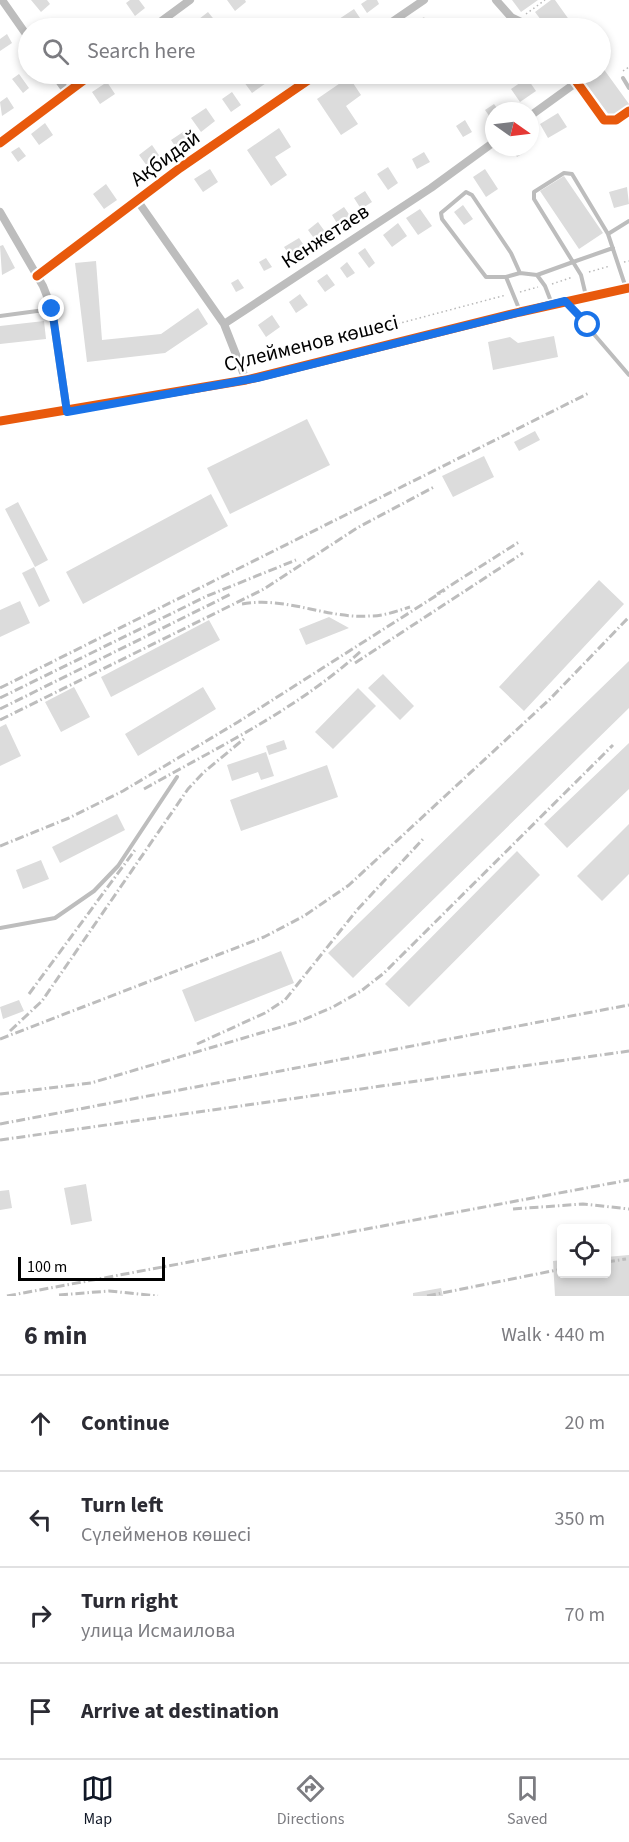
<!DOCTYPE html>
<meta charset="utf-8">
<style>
body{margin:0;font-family:"Source Sans 3",sans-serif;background:#f7f7f7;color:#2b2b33}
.controls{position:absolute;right:18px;bottom:18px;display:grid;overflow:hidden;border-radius:6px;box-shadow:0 3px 9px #0003}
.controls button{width:54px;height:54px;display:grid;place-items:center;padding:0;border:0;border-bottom:2px solid #e1e1e2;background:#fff;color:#2b2b33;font:30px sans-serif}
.compass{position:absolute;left:485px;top:102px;width:54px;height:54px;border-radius:50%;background:#fff;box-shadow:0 3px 9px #0003;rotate:104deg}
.scale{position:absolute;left:18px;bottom:15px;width:147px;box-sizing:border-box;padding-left:6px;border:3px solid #000;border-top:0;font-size:16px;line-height:21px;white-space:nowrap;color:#000;-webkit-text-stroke:4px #fff;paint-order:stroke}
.stop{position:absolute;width:18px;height:18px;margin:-14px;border:4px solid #1a73e8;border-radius:50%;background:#fff}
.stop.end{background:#1a73e8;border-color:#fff;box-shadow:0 2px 6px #0008}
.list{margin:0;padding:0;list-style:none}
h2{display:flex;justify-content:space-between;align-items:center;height:78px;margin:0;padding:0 24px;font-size:26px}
h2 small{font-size:20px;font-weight:400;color:#7c7c81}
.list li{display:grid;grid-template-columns:39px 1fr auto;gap:18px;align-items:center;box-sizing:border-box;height:96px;padding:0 24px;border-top:2px solid #e1e1e2}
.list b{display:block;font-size:22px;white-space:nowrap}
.list p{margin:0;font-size:20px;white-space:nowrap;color:#7c7c81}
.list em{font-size:20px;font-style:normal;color:#7c7c81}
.icon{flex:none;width:33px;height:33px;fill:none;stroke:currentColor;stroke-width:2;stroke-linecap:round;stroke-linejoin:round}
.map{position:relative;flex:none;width:629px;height:1296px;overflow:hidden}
.search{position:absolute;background:#fff;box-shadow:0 3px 9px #0003;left:18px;right:18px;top:18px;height:66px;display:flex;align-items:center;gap:15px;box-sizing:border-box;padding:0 21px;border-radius:33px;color:#7c7c81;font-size:22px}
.sheet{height:462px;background:#fff}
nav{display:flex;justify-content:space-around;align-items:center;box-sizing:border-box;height:84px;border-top:2px solid #e1e1e2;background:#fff;font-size:16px;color:#7c7c81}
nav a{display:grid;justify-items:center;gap:3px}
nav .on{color:#111827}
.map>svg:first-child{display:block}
</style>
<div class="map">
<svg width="629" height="1296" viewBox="0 0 629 1296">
<rect width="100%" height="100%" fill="#fff"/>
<!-- building -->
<path fill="#dcdcdc" d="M 31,0 L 47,0 L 50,4 L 41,12 Z
M 130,0 L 139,0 L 145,8 L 135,16 L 126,3 Z
M 227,0 L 245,0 L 246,2 L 235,11 Z
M 367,0 L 377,0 L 379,4 L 367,13 L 361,4 Z
M 512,0 L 538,0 L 521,12 Z
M 551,0 L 555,0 L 575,28 L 547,28 L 535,12 Z
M 354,9 L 360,18 L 345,28 L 339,19 Z
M 208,12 L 221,28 L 206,28 L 199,19 Z
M 424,17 L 431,28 L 413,28 L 411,25 Z
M 7,34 L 12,43 L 0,51 L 0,39 Z
M 600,64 L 629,104 L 629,107 L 612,119 L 579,74 L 600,74 Z
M 19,74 L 29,88 L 23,93 L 12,79 Z
M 257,74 L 264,74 L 269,81 L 252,93 L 244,82 Z
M 349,77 L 361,95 L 346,106 L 358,124 L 341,135 L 317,99 Z
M 527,78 L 536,91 L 520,102 L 511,89 Z
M 107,82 L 115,94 L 100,104 L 92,92 Z
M 232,92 L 241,105 L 231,112 L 222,99 Z
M 7,97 L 14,108 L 2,116 L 0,102 Z
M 494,104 L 499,111 L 494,111 L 492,120 L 485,110 Z
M 206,108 L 215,121 L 201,132 L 191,118 Z
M 558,113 L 567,127 L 548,138 L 540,124 Z
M 465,120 L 472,132 L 463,137 L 456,126 Z
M 45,123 L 53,135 L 39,145 L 31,134 Z
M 279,128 L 291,147 L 275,157 L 287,175 L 271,186 L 247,150 Z
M 186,130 L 192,139 L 177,149 L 171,140 Z
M 152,145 L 163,161 L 150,170 L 139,155 Z
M 19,147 L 26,156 L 18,162 L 11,152 Z
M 510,147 L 524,147 L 527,151 L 517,157 Z
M 424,152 L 430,162 L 417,169 L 412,159 Z
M 388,167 L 398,183 L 388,190 L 377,174 Z
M 210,169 L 218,182 L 203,192 L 194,179 Z
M 485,169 L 498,189 L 486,197 L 473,177 Z
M 564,176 L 603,233 L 579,249 L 540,191 Z
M 106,184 L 117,200 L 104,209 L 93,194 Z
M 627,187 L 629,204 L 614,208 L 609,192 Z
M 365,191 L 372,202 L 361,209 L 354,198 Z
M 463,205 L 473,219 L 464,225 L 454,212 Z
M 344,207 L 351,217 L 338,225 L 332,215 Z
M 420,209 L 432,226 L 418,235 L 406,218 Z
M 318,222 L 326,233 L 316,241 L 308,230 Z
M 398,223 L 407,236 L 392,247 L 383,235 Z
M 299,238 L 305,247 L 291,257 L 284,247 Z
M 3,245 L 15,268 L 2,275 L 0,246 Z
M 365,248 L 375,263 L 369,268 L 358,253 Z
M 266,258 L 272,267 L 264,271 L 259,262 Z
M 96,261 L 102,340 L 161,334 L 198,308 L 208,324 L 165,353 L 87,362 L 75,263 Z
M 347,262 L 355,273 L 347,278 L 340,268 Z
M 327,274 L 335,285 L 325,292 L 317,281 Z
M 238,279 L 244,288 L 236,292 L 231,283 Z
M 300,294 L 308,305 L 296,313 L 289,302 Z
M 272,315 L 280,327 L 266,337 L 258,325 Z
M 44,321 L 46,339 L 0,344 L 0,326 Z
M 554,336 L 558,357 L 493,370 L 488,342 L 510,337 L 518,343 Z
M 307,419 L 330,465 L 230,514 L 207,468 Z
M 535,431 L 540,440 L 519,451 L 514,442 Z
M 484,456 L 494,477 L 453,497 L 442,476 Z
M 211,494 L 228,526 L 83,604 L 66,572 Z
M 18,502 L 48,560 L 35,567 L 5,509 Z
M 34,567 L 50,601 L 39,607 L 22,573 Z
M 599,580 L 624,604 L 524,711 L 499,687 Z
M 20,601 L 30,623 L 0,637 L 0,610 Z
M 329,617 L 349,628 L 306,645 L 299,629 Z
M 209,620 L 220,640 L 111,697 L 101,677 Z
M 629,661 L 629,708 L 353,978 L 328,953 Z
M 383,674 L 414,706 L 400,720 L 368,688 Z
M 74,687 L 90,717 L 61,732 L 45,702 Z
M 203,687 L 216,709 L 138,756 L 125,734 Z
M 358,688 L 376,706 L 333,749 L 315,732 Z
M 6,724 L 21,756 L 0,766 L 0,727 Z
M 284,740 L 287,749 L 269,755 L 266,746 Z
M 629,743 L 629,789 L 567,848 L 544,824 Z
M 266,752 L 274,776 L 261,780 L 258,772 L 232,781 L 227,765 Z
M 327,765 L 338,797 L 241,831 L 230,800 Z
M 117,814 L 125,830 L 60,863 L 52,847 Z
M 629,824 L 629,874 L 602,901 L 577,876 Z
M 517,851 L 540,875 L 409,1007 L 385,984 Z
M 41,860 L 49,879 L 23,889 L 16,870 Z
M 281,951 L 294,983 L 195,1022 L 182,990 Z
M 19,1000 L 24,1011 L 3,1019 L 0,1007 Z
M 86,1184 L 92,1221 L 71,1225 L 64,1188 Z
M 9,1190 L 12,1208 L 0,1210 L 0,1191 Z
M 629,1255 L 629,1296 L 555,1296 L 553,1261 L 562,1260 L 562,1274 L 606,1274 L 606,1257 Z
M 441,1288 L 443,1296 L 413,1296 L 413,1293 Z"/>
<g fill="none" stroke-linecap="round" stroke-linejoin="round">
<!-- path -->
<path stroke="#b8b8b8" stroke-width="1.5" stroke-dasharray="1.5 3" stroke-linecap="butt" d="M 526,14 L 545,0
M 623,71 L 629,67
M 624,262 L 629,261
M 589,272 L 610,266
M 552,284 L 573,277
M 520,292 L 538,287
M 250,363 L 506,295"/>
<!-- lane -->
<path stroke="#bdbdbd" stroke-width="4" d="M 623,78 L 629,88
M 608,234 L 626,288
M 613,248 L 573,262 L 534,199 L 534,192 L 564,173 L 572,174 L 608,234 L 629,221
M 520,273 L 511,253 L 472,195 L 466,192 L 441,213 L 442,219 L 486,277 L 506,277 L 520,273 L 537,275 L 573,262 L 581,275 L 586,296
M 537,275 L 545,286 L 552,304
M 506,277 L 520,311
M 568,304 L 629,375
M 0,316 L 52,309
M 0,928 L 55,918 L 94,891 L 118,866 L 177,777"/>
<!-- street -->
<path stroke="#bdbdbd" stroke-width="8" d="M 2,0 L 28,37
M 496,0 L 511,17 L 534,28
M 152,28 L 190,0
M 383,28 L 424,0
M 54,74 L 67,92
M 571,74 L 604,120 L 616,120 L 629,111
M 530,116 L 577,82
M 0,143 L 92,74
M 137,200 L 224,324
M 0,212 L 43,286 L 52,309 L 67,412
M 37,276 L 180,168 L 317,74
M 246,380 L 224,324 L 431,188 L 494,142"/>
<!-- secondary -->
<path stroke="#bfbfbf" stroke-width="10" d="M 0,421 L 246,380 L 520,312 L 629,288"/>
<!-- rail -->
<path stroke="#bdbdbd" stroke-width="3" stroke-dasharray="9 3 1.5 3" stroke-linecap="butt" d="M 437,594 L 519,542
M 242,604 C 287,596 326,619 370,616 C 384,616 397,611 410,607
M 355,663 L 523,553
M 0,688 L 589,393
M 0,698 L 207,596 L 296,560
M 0,709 L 231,594
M 0,720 L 264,589 L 357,528 L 434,487
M 144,789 C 218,747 298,709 361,651
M 0,846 L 69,818 L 123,791 L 238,722 L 445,590
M 29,994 L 135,850
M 10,1031 L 42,1001 L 188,789 L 204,772 L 245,738
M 0,1039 L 264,937 L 304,916 L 349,885 L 550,699 L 629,617
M 197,1044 L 265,1013 L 285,1000 L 357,910 L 424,838
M 0,1094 L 91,1083 L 298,1022 L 333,1007 L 361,991 L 384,973 L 613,745
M 0,1124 L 629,1005
M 0,1140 L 629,1051
M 513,1209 L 583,1204 L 629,1209
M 606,1262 L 626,1259
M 59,1295 L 109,1291 L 158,1296
M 7,1296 L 629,1180
M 427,1296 L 562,1269"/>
<!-- cycleway casing -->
<g stroke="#fff" stroke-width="13">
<path id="cycleway" d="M 571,74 L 604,120 L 616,120 L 629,111
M 0,143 L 92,74
M 37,276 L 180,168 L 317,74
M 0,421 L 246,380 L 520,312 L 629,288"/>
</g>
<!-- cycleway -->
<use href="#cycleway" stroke="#e8590c" stroke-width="9"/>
</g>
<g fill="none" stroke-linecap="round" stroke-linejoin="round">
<!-- route -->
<path stroke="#1a73e8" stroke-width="8" d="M 52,309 L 67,412 L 257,378 L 565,301 L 588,325"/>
</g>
<g text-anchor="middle" stroke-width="5" stroke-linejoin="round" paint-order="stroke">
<!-- street labels -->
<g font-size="21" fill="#000" stroke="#fff">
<text transform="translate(165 158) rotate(-36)" y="7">Ақбидай</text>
<text transform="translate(325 236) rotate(-33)" y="7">Кенжетаев</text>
<text transform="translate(311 343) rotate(-14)" y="7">Сүлейменов көшесі</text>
</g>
</g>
</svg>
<div class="controls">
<button><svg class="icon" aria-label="locate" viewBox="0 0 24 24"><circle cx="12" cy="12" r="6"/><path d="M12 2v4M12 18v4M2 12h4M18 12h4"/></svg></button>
</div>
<svg class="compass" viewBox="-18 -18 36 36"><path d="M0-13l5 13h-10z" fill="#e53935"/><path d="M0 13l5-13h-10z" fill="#7c7c81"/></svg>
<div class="scale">100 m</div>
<div class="stop" style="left:588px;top:325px"></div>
<div class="stop end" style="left:52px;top:309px"></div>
<div class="search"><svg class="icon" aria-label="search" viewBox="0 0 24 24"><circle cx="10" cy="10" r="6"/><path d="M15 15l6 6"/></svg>Search here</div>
</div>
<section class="sheet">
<h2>6 min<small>Walk · 440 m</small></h2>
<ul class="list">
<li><svg class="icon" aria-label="ahead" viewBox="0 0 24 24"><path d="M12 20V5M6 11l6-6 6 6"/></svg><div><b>Continue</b></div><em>20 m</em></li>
<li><svg class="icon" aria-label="left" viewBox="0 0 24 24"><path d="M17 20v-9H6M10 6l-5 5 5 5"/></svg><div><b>Turn left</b><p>Сүлейменов көшесі</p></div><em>350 m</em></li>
<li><svg class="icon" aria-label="right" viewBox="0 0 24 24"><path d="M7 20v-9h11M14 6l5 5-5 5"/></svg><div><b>Turn right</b><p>улица Исмаилова</p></div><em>70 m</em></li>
<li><svg class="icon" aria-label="arrive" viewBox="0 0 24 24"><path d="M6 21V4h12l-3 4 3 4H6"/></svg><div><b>Arrive at destination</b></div></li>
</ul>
</section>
<nav>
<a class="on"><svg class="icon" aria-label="map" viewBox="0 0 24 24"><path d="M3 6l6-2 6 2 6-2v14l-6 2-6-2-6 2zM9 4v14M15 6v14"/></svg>Map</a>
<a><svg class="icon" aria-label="directions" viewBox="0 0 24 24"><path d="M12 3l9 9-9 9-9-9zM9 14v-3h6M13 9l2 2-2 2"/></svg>Directions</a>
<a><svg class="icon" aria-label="saved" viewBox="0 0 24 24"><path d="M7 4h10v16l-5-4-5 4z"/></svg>Saved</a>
</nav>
